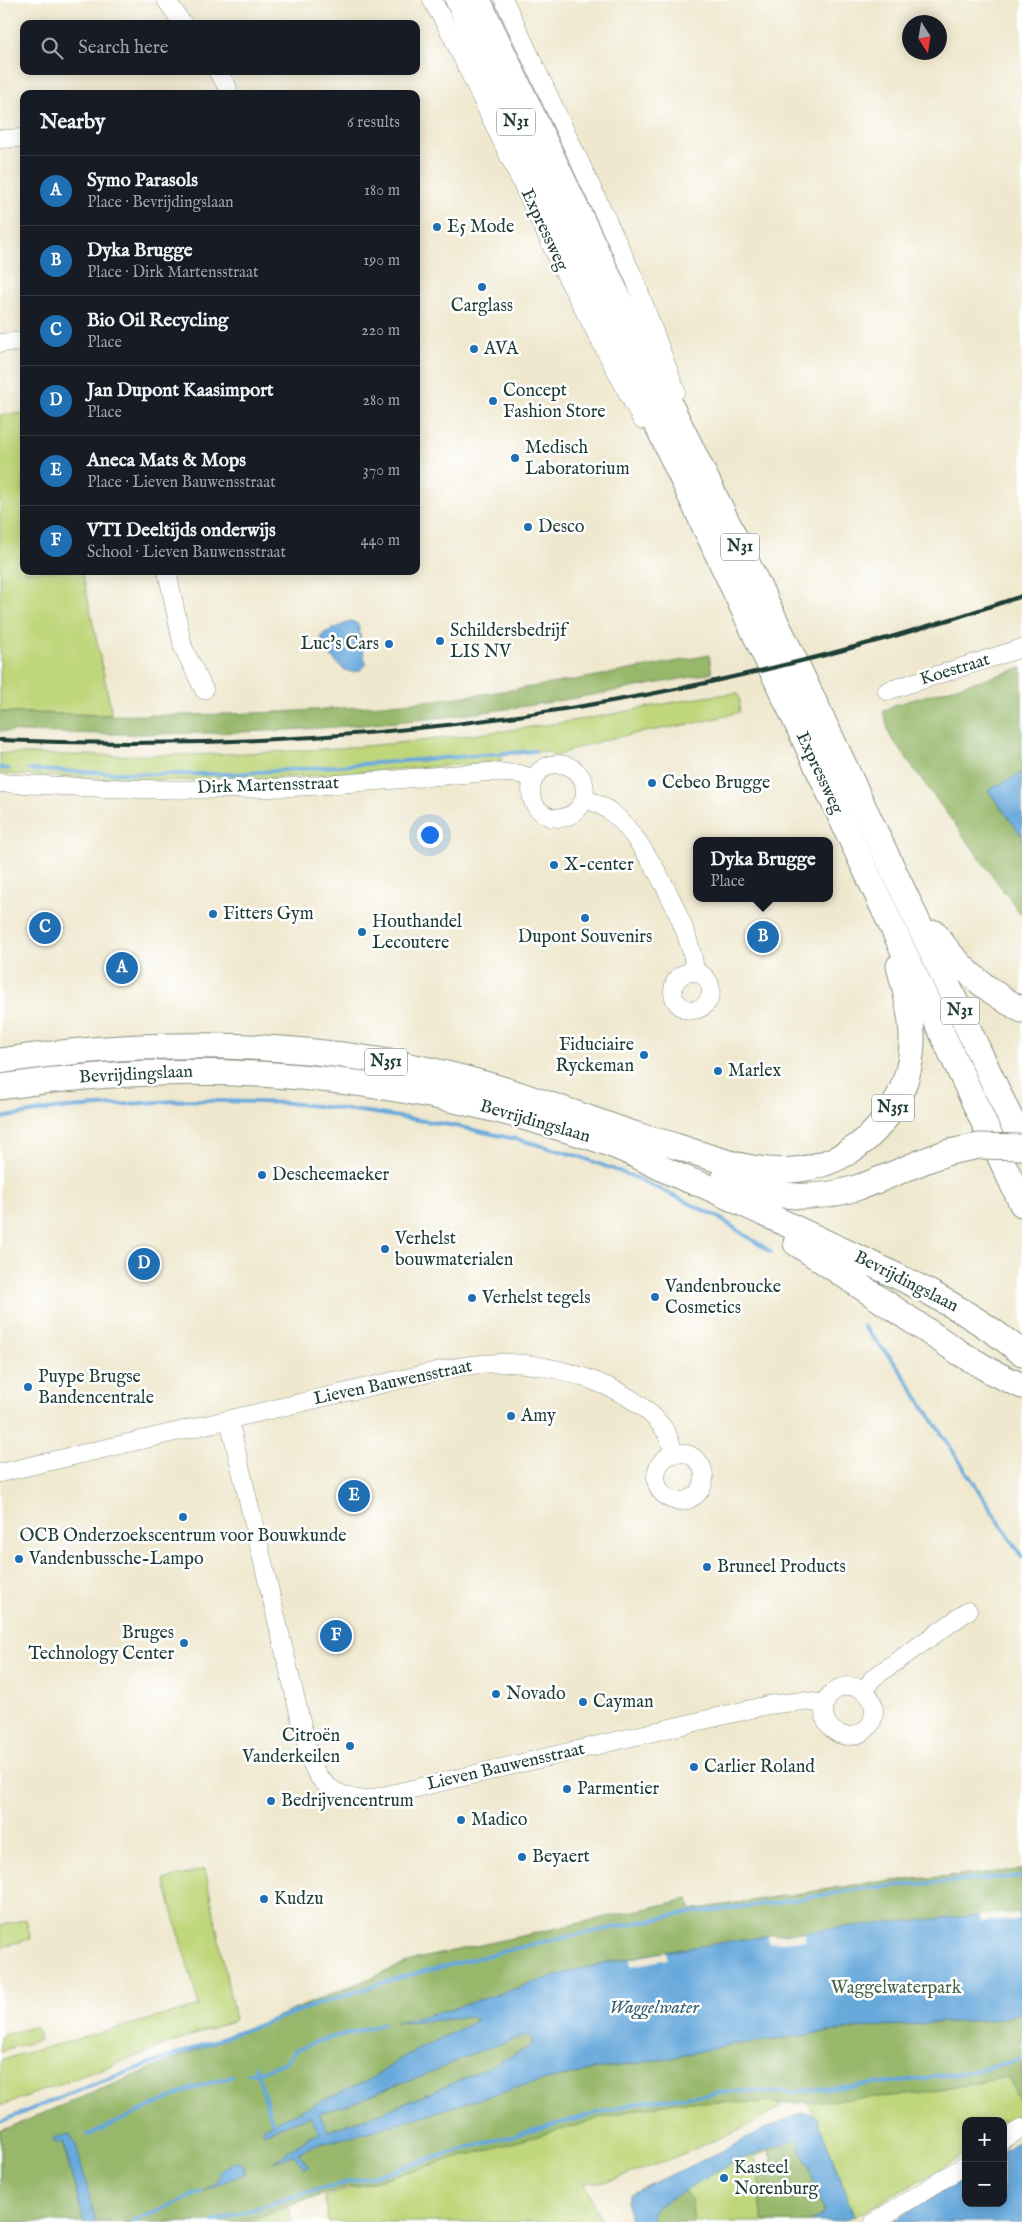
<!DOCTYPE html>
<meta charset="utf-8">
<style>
body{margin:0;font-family:"IM FELL English",serif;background:#242831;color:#f1f3f6}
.controls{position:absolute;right:15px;bottom:15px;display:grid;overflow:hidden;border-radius:10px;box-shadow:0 2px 12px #0003}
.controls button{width:45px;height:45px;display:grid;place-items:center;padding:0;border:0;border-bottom:1px solid #363941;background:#171b24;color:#f1f3f6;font:25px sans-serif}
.compass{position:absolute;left:902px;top:15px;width:45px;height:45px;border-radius:50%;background:#171b24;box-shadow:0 2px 12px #0003;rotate:168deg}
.you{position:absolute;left:429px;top:834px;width:18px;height:18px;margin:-12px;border:4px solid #fff;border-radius:50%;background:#1a73e8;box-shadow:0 0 0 8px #1a73e833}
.badge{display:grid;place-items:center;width:32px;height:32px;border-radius:50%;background:#1f6fb2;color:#fff;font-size:16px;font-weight:700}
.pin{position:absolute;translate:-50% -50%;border:2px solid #fff;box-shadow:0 1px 5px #0006}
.popup{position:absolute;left:693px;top:837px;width:140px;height:65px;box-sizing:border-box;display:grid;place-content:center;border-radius:10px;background:#171b24;filter:drop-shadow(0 1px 4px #0005);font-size:16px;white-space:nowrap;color:#9ea1a6}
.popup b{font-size:19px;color:#f1f3f6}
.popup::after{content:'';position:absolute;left:50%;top:100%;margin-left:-10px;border:10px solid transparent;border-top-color:#171b24}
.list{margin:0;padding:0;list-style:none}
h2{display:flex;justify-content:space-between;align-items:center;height:65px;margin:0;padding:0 20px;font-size:21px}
h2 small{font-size:16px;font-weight:400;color:#9ea1a6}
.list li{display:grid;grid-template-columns:32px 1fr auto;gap:15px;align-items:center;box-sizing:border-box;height:70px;padding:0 20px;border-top:1px solid #363941}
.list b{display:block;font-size:19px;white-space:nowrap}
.list p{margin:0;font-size:16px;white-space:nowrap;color:#9ea1a6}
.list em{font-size:16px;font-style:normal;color:#9ea1a6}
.icon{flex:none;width:28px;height:28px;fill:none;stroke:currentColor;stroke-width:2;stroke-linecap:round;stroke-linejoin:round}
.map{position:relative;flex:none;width:1022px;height:2222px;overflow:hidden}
.search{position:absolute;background:#171b24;box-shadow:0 2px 12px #0003;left:20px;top:20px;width:400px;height:55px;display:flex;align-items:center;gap:12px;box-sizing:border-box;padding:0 18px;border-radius:10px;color:#9ea1a6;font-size:19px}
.panel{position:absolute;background:#171b24;box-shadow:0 2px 12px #0003;left:20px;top:90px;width:400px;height:485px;border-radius:10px}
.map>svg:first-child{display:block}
.green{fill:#bfd67a;stroke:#6f8a57;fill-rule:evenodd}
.forest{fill:#97b76a;stroke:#5b7a4f}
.water{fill:#67a9db;stroke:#437388;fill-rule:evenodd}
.pier{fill:#efe8ce}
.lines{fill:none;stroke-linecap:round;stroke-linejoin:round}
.stream{stroke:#67a9db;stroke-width:4}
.minor-casing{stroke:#879281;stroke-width:19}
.highway-casing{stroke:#879281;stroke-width:27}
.minor{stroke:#fff;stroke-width:18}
.highway{stroke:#fff;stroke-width:25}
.rail{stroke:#1f3d34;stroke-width:4}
.highway-bridge-casing{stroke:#879281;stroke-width:27;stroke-linecap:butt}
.highway-bridge{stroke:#fff;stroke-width:25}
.poi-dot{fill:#1f6fb2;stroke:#fff;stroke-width:2}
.labels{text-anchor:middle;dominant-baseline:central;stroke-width:5;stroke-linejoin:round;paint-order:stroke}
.shield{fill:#fff;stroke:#627771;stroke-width:1}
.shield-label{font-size:16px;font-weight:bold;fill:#1f3d34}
.poi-label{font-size:18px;fill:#1f3d34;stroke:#fff;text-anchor:start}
.street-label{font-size:18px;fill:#1f3d34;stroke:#fff}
.park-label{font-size:18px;fill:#476346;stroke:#fff}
.water-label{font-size:19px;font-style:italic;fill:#38636e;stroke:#fff}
</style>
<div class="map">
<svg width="1022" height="2222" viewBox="0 0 1022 2222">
<rect width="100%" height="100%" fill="#fff"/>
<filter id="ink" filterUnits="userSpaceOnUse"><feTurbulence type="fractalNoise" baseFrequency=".02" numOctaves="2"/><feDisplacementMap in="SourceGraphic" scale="10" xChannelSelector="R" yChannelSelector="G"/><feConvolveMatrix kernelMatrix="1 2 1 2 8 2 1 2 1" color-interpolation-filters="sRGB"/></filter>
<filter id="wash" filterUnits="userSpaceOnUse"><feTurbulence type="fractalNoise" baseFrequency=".0096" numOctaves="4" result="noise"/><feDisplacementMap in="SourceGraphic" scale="20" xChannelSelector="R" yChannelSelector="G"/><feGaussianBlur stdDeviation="1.12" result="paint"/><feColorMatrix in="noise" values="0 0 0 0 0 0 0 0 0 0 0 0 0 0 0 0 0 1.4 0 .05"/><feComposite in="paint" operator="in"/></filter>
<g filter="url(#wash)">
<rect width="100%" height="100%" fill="#efe8ce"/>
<path class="green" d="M24,413V571H82L111,709V715L0,712V415Z
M737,693L740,700L739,712C680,731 609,731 555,757L547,751L501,755V762L247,780H140L0,774V753C165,759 331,754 494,732C527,728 559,723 591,718C640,709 688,698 737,693Z
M205,1869L235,2020L0,2106V2060L199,2006L164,1880Z
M1022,1870V2116L1003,2128V2121H966V2153L939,2170L854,2217L831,2152L808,2102L780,2103V2108L746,2127L671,2159L607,2182H584L591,2195L601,2222H328L324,2197L416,2169L300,2201L244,2222H0V2131L417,1959L689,1899L691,1910L868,1883Z
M26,1919L31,1939L0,1947V1926Z
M37,2026L40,2040L0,2051V2036Z
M769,2148L825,2212L810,2222H653L658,2206C694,2183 729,2162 769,2148ZM769,2150L773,2160L758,2167L754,2157Z
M290,2207L291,2222H248Z"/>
<path class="forest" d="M709,655L712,673C634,688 557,702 478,713C320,733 159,738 0,731V712C158,719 317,715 474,695C553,685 631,670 709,655Z
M1022,668V773L988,791L1022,836V916L890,736L883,711L894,705Z
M1022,1870V1913C950,1917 879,1925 807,1933C740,1940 672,1949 606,1963C536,1978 472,2009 402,2021L443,2020L467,2016L479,2020L403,2057L373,2078L262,2129L264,2133L309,2115L320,2133L310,2137L275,2161L294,2155L309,2167L298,2153L312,2146L372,2131L528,2084L603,2068L667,2059L723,2046L869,2027L1002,2019L1022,2012V2106L1008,2077L919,2094L794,2103L675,2102L625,2112L300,2201L244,2222H96L62,2136L53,2140L62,2141L84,2222H0V2131L417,1959L689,1899L691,1910L868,1883Z
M527,2035L531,2038L533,2044L529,2047C465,2080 396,2109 327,2131L319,2113L359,2101L383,2090L424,2076L469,2055Z
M795,2139L798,2140L815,2182L825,2214L810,2222H764L760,2206L758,2167L773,2160L769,2148Z
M683,2190L691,2199L694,2222H653L652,2211Z"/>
<path class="water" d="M351,621L358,624L366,665C349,686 327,655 321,637L324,633Z
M1022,773V836L988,790Z
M1022,1913V2012L1002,2019L868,2027L723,2046L667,2059L603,2068L528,2084L372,2131L312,2146L298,2153L309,2167L304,2169L294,2155L273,2162L310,2137L320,2133L310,2116L264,2133L262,2128L373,2078L403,2057L478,2020L467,2016L443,2020L396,2022C468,2009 535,1977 607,1963C743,1935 883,1921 1022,1913ZM526,2035L531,2038L532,2044L529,2047C465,2080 396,2109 328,2131L319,2113L359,2101L383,2090L424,2076L469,2055Z
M802,2113L812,2114L817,2117L854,2217C843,2222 824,2222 810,2222L822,2216L825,2211L806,2159L797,2139L761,2151L754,2156L739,2159L658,2206L652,2211L653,2222H630L627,2202L630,2194L733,2146L760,2131Z
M70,2134L76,2144L96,2222H84L63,2142L55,2143L53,2139Z
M1022,2139V2220L1019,2222H892L966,2175V2203H1003V2151Z
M234,2162L242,2163L245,2166L244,2174L201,2192L217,2182L219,2172Z"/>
<path class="pier" d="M1018,1913V1920L981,1922L980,1915Z
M805,1932L806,1940L769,1943L768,1936Z
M666,1952L668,1959L631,1966L630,1959Z"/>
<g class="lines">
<path class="stream" d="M0,768L9,769
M29,770L152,774H235L535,751
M0,1118L54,1109L190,1100L289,1103L368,1112L456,1126L524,1141L578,1156L634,1177L716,1216L771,1252
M863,1326L896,1364L1022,1557
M255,2066L273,2124
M248,2073H257L285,2062L295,2051L315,2042L383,2024
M0,2122L83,2088L321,2003L401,1977L538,1943L681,1914L774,1903L867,1888L1022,1876
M88,2135L190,2089L233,2076
M132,2222L201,2192
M213,2222L308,2192L381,2174L473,2146L640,2102L735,2091L795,2092L900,2081L966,2073L1022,2059"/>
</g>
</g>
<g filter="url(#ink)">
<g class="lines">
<defs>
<path id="minor" d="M166,0L183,24
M432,0L450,32L562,268L642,420
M504,0L635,280L676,391
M217,71L227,86L229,94
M0,139L24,138
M0,343L24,341
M167,571L183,647L204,690
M887,691L1022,648
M531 791a27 27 0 1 1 54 0a27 27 0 1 1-54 0Z
M0,783C77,787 154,791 232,789C318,788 404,778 490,772L520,774L534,779
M584,798C594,802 603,806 611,812C644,837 693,931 695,972
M673 991a19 19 0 1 1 38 0a19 19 0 1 1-38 0Z
M229,1420L310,1759C319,1786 339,1798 366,1800L768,1705L803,1701L825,1704
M656 1477a24 24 0 1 1 48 0a24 24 0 1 1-48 0Z
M0,1473L441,1370C461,1366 481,1363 502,1363C553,1362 637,1387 666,1432C670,1439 672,1447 674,1454
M824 1711a25 25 0 1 1 50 0a25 25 0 1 1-50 0Z
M864,1691L873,1678L968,1611
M1003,2140L1022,2128
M874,2222L966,2165"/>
<path id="highway" d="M458,0L1022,1204
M478,0L636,335L793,657L1022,1143
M935,933C957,967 987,991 1022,1010
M0,1061C161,1036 338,1040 495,1087C542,1101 587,1118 634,1134C647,1139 662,1141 675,1146C717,1159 757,1176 802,1169C867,1159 914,1100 912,1035C911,1011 905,988 899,966
M0,1087C177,1060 358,1070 530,1119C564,1129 599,1138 631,1153C655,1164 677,1178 703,1185C750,1207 797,1229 844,1251C907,1280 968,1309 1022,1353
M724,1179C767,1197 812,1202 856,1188C888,1178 917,1162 949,1152
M796,1243L960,1353L994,1373L1022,1386"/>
</defs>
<use href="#minor" class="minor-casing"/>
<use href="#highway" class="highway-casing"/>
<use href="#minor" class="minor"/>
<use href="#highway" class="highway"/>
<path class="rail" d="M0,740C346,756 694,708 1022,596"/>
<defs>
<path id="highway-bridge" d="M949,1152L979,1146L1022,1147"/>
</defs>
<use href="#highway-bridge" class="highway-bridge-casing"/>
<use href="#highway-bridge" class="highway-bridge"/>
</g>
</g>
<g class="poi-dot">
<circle cx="437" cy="227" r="5"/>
<circle cx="482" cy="287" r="5"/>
<circle cx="474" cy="349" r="5"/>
<circle cx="493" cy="401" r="5"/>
<circle cx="515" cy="458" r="5"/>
<circle cx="528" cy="527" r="5"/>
<circle cx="440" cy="641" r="5"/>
<circle cx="389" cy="644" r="5"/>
<circle cx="652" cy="783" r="5"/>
<circle cx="554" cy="865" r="5"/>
<circle cx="213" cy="914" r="5"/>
<circle cx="585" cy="918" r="5"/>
<circle cx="362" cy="932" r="5"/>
<circle cx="644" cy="1055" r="5"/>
<circle cx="718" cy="1071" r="5"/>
<circle cx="262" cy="1175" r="5"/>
<circle cx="385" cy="1249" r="5"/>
<circle cx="655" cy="1297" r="5"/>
<circle cx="472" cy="1298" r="5"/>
<circle cx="28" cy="1387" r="5"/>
<circle cx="511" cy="1416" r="5"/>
<circle cx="183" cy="1517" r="5"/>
<circle cx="19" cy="1559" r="5"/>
<circle cx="707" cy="1567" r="5"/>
<circle cx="184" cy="1643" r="5"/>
<circle cx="496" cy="1694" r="5"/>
<circle cx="583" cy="1702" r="5"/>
<circle cx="350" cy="1746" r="5"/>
<circle cx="694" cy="1767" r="5"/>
<circle cx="567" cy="1789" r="5"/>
<circle cx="271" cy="1801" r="5"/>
<circle cx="461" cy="1820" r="5"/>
<circle cx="522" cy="1857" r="5"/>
<circle cx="264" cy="1899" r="5"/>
<circle cx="724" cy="2178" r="5"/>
</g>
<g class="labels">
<g class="shield">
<rect x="497" y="108.5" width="38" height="27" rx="4"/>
<rect x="721" y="533.5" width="38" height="27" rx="4"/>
<rect x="941" y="997.5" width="38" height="27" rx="4"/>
<rect x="365" y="1048.5" width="42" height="27" rx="4"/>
<rect x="872" y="1094.5" width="42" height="27" rx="4"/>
</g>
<g class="shield-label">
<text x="516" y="122">N31</text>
<text x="740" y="547">N31</text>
<text x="960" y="1011">N31</text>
<text x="386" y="1062">N351</text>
<text x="893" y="1108">N351</text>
</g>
<g class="poi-label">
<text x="447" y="227">E5 Mode</text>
<text x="482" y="306" text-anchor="middle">Carglass</text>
<text x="484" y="349">AVA</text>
<text x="503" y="391">Concept<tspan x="503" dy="21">Fashion Store</tspan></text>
<text x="525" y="448">Medisch<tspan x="525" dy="21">Laboratorium</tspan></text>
<text x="538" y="527">Desco</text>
<text x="450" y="631">Schildersbedrijf<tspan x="450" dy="21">LIS NV</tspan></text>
<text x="379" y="644" text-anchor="end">Luc's Cars</text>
<text x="662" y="783">Cebeo Brugge</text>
<text x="564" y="865">X-center</text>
<text x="223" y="914">Fitters Gym</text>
<text x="372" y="922">Houthandel<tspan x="372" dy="21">Lecoutere</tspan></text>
<text x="585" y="937" text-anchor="middle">Dupont Souvenirs</text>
<text x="634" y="1045" text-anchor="end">Fiduciaire<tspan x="634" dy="21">Ryckeman</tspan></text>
<text x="728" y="1071">Marlex</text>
<text x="272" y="1175">Descheemaeker</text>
<text x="395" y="1239">Verhelst<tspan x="395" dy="21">bouwmaterialen</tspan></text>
<text x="665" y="1287">Vandenbroucke<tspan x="665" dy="21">Cosmetics</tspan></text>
<text x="482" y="1298">Verhelst tegels</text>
<text x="38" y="1377">Puype Brugse<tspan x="38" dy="21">Bandencentrale</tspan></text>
<text x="521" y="1416">Amy</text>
<text x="183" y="1536" text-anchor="middle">OCB Onderzoekscentrum voor Bouwkunde</text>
<text x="29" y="1559">Vandenbussche-Lampo</text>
<text x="717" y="1567">Bruneel Products</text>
<text x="174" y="1633" text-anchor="end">Bruges<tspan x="174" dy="21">Technology Center</tspan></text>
<text x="506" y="1694">Novado</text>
<text x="593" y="1702">Cayman</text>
<text x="340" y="1736" text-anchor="end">Citroën<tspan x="340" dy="21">Vanderkeilen</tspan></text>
<text x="704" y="1767">Carlier Roland</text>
<text x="577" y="1789">Parmentier</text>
<text x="281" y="1801">Bedrijvencentrum</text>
<text x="471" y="1820">Madico</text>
<text x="532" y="1857">Beyaert</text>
<text x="274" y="1899">Kudzu</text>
<text x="734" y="2168">Kasteel<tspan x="734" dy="21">Norenburg</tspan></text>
</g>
<g class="street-label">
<text transform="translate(544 230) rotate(65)">Expressweg</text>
<text transform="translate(955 670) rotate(-17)">Koestraat</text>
<text transform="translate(819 773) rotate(65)">Expressweg</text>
<text transform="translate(268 786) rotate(-2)">Dirk Martensstraat</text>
<text transform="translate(136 1075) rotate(-3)">Bevrijdingslaan</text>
<text transform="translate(535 1122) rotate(16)">Bevrijdingslaan</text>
<text transform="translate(906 1282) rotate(27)">Bevrijdingslaan</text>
<text transform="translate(393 1383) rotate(-12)">Lieven Bauwensstraat</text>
<text transform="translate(506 1767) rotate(-13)">Lieven Bauwensstraat</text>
</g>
<g class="park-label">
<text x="896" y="1988">Waggelwaterpark</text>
</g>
<g class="water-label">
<text x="654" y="2008">Waggelwater</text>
</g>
</g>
</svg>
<div class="controls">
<button>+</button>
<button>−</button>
</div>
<svg class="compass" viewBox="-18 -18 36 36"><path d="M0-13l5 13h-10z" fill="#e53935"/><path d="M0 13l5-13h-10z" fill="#9ea1a6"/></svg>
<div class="you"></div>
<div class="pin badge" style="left:122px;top:968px">A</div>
<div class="pin badge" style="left:763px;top:937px">B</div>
<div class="popup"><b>Dyka Brugge</b>Place</div>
<div class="pin badge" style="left:45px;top:928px">C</div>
<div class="pin badge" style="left:144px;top:1264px">D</div>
<div class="pin badge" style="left:354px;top:1496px">E</div>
<div class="pin badge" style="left:336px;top:1636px">F</div>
<div class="search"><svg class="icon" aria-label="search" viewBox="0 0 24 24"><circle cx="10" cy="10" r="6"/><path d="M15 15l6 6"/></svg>Search here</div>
<section class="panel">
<h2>Nearby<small>6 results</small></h2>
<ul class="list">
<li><span class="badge">A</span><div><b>Symo Parasols</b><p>Place · Bevrijdingslaan</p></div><em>180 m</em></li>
<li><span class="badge">B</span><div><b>Dyka Brugge</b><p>Place · Dirk Martensstraat</p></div><em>190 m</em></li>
<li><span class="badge">C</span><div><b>Bio Oil Recycling</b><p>Place</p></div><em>220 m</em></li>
<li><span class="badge">D</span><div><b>Jan Dupont Kaasimport</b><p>Place</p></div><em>280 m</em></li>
<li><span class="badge">E</span><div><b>Aneca Mats &amp; Mops</b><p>Place · Lieven Bauwensstraat</p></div><em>370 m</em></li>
<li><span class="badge">F</span><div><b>VTI Deeltijds onderwijs</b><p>School · Lieven Bauwensstraat</p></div><em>440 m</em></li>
</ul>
</section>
</div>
